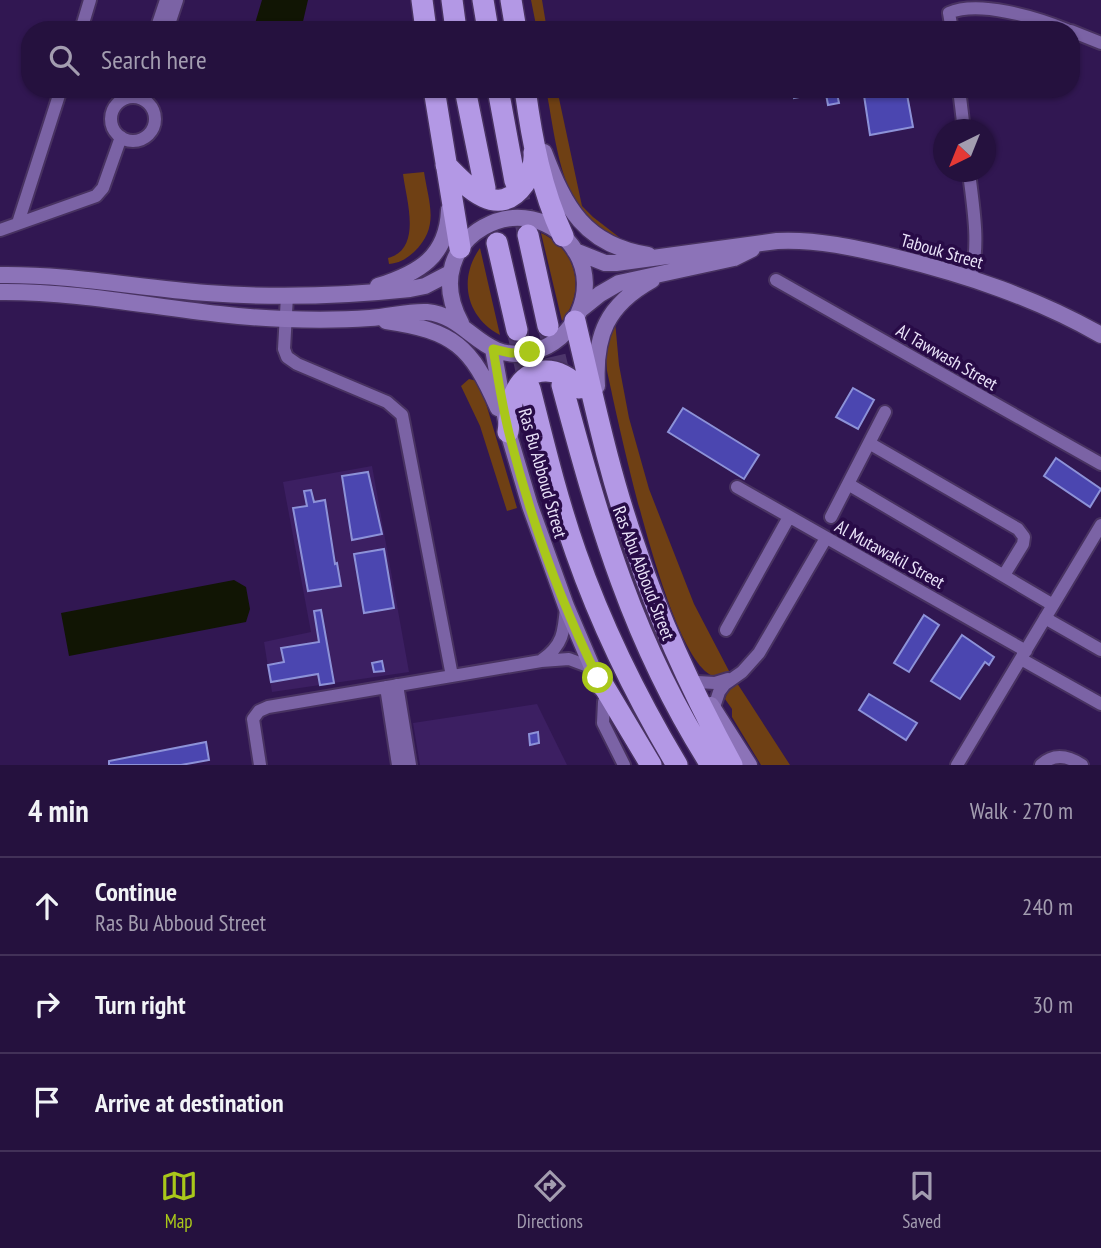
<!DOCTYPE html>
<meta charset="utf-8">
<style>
body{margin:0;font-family:"PT Sans Narrow",sans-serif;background:#2d1a45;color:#f1f3f6}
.compass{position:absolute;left:933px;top:119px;width:63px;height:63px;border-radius:50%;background:#25113e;box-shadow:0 2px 5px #0004;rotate:223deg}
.stop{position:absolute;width:21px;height:21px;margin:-16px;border:5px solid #a9c71a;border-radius:50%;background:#fff}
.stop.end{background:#a9c71a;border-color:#fff;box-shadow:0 2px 7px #0008}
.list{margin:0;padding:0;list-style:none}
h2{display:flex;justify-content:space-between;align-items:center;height:91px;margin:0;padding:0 28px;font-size:30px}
h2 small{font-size:23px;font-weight:400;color:#a39db0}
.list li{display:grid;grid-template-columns:46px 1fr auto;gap:21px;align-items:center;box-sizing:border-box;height:98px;padding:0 28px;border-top:2px solid #423158}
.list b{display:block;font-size:26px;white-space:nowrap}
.list p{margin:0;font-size:23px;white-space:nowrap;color:#a39db0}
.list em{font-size:23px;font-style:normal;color:#a39db0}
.icon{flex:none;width:38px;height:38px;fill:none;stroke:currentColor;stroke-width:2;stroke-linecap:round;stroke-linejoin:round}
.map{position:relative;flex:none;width:1101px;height:765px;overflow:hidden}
.search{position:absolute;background:#25113e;box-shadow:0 2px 5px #0004;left:21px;right:21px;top:21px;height:77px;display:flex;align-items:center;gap:18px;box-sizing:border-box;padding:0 24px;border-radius:28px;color:#a39db0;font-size:26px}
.sheet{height:385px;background:#25113e}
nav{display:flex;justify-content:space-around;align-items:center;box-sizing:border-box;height:98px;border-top:2px solid #423158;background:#25113e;font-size:19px;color:#a39db0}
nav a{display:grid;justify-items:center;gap:4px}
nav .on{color:#a9c71a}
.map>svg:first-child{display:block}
.built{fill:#3c1f62}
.green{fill:#6f4014}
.water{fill:#111504}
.building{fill:#4b46b0;stroke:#8d92d8;stroke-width:2}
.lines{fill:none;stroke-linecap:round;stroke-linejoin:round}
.highway-tunnel{stroke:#4d366b;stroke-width:21;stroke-dasharray:21 10;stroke-linecap:butt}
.street-casing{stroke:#483261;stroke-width:16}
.secondary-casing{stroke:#483261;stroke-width:19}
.highway-casing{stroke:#483261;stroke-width:24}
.street{stroke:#7b63a5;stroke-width:12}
.secondary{stroke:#8c73b8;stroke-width:16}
.highway{stroke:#b398e5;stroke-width:21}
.route{stroke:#a9c71a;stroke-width:9}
.labels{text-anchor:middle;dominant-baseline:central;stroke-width:7;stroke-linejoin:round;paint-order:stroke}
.street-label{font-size:18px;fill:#eae3f9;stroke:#280b47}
</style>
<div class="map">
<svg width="1101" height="765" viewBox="0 0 1101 765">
<rect width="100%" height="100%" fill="#311752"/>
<path class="built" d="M372,466L409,672L272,692L264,642L311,632L283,482Z
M537,704L567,765H420L413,723Z"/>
<path class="green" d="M531,0H542L547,30H537Z
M546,89H557L582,206L593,217L624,241C560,223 557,143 546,89Z
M424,172C429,204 440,227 414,252C406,259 400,263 389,264L388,258C423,249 406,199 403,174Z
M541,233C576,249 587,290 562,321Z
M480,248L500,335C466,317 458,279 480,248Z
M615,321L619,365L629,418L649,489L694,604L729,671C679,723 614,401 607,371L605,347Z
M469,379L477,381L482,390L517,508L507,511L480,426L461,386Z
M737,683L790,765H761L732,717V709L725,699L729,688Z"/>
<path class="water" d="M262,0H308L301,30H253Z
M234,580L246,587L250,609L246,622L69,656L61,613Z"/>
<path class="building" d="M792,89H819L820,93L794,98Z
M825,89H836L839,103L828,105Z
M863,89H906L913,127L870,135Z
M853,388L874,400L858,429L836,417Z
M683,408L759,455L744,479L668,432Z
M1056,458L1101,489L1090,507L1044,476Z
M368,472L382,534L352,540L342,476Z
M311,490L314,502L325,500L335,564L337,563L341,586L308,591L293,508L307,506L304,491Z
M384,549L394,608L364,613L354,554Z
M321,610L334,683L320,685L318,674L271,682L268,665L284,662L281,648L319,642L314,611Z
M924,615L939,625L909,672L894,663Z
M962,635L994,657L989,665L985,662L960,699L931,681Z
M382,661L384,671L374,672L372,663Z
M869,694L917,723L906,740L859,710Z
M538,732L539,743L530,745L529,734Z
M206,742L209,760L181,765H109V761Z"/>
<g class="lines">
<path class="highway-tunnel" d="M515,181L528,235
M548,326L562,385
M517,330L530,389"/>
<defs>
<path id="street" d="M81,30L90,0
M156,30L166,0
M167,30L177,0
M952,30L949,13C978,0 1035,17 1067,30
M1071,31L1101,43
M959,89L964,130
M111 119a22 22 0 1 1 44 0a22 22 0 1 1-44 0Z
M969,172C973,208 980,242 971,278
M18,223L61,89
M0,230L96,196L103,188L121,137
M776,280L1101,464
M287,296L284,349L287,357L297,364L387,402L402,415L452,676
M869,443L1018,529L1024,537L1023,544L1004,575
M848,484L1053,605
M737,487L1026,651
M831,517L885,412
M1045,618L1101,650
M726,630L789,517
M1021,659L1101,704
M542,660C563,645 564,632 566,607
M697,682L715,683L728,679
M397,685L410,765
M386,687L398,765
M604,702L603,723L624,765
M713,710L719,692L725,684L742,672L759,653L826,538
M260,765L253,719L259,711L268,707L541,661L569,659L593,668
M957,765L1101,525
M1041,765C1054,753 1068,756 1082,765"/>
<path id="secondary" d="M544,152C565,207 584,245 648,255
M575,251L605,263H616L777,241C817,239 856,248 894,257C967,275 1036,298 1101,335
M0,275C69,274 139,288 207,293C274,298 344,296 410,289L425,286L450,273
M378,286C419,273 447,257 449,210
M0,292C96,291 189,316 285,319C313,320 342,320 370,318C389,317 408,311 427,312C470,316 481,364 532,352C575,341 599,291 576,252C530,177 414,237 461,323
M580,310L600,294L619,283L734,258L752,249
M386,321C454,331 471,346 498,408
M493,349L508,432L530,506L566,606L601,688
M597,386C594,335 607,305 652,280
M711,705L749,765"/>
<path id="highway" d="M422,0L426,30
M452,0L456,30
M483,0L488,30
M511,0L516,30
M434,89L460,248
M465,89L485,188
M498,89L515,181
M525,89C532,140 541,189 563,236
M446,165C466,186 498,221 524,184C531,175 535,164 534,152
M528,235L548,326
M497,243L517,330
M575,321C593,397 609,474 635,547C660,623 694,695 732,765
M562,385C599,523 633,643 711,765
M530,389C544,444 557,499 576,553C602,627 637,698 677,765
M508,432C510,419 510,405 515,393C528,363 561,366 579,388
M599,678L651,765"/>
</defs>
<use href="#street" class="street-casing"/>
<use href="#secondary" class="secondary-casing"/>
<use href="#highway" class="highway-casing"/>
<use href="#street" class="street"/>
<use href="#secondary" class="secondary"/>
<use href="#highway" class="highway"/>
</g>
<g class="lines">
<path class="route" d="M530,352L511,353L493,349C498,377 502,405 509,433C530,517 560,601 598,678"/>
</g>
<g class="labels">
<g class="street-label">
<text transform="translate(942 251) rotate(16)">Tabouk Street</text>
<text transform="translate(947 357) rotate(30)">Al Tawwash Street</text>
<text transform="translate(543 473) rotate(74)">Ras Bu Abboud Street</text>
<text transform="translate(890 554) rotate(29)">Al Mutawakil Street</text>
<text transform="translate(644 573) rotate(69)">Ras Abu Abboud Street</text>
</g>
</g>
</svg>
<svg class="compass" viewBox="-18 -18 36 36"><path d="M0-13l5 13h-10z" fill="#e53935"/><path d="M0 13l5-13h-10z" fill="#a39db0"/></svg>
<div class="stop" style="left:598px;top:678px"></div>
<div class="stop end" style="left:530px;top:352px"></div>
<div class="search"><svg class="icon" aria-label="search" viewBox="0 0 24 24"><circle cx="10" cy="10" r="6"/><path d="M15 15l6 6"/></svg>Search here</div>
</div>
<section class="sheet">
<h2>4 min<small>Walk · 270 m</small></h2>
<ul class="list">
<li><svg class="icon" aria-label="ahead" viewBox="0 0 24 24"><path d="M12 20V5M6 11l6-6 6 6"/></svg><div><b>Continue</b><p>Ras Bu Abboud Street</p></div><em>240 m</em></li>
<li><svg class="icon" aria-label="right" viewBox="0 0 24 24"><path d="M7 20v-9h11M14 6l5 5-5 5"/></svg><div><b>Turn right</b></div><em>30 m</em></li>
<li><svg class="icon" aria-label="arrive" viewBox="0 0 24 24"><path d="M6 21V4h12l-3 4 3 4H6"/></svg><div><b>Arrive at destination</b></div></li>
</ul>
</section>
<nav>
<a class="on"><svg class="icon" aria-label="map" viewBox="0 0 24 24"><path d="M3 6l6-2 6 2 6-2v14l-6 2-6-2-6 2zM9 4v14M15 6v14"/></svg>Map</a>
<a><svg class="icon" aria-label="directions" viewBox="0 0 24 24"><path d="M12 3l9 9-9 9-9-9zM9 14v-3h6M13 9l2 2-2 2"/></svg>Directions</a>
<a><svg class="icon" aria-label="saved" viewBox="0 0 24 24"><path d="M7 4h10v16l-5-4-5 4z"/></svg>Saved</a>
</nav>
